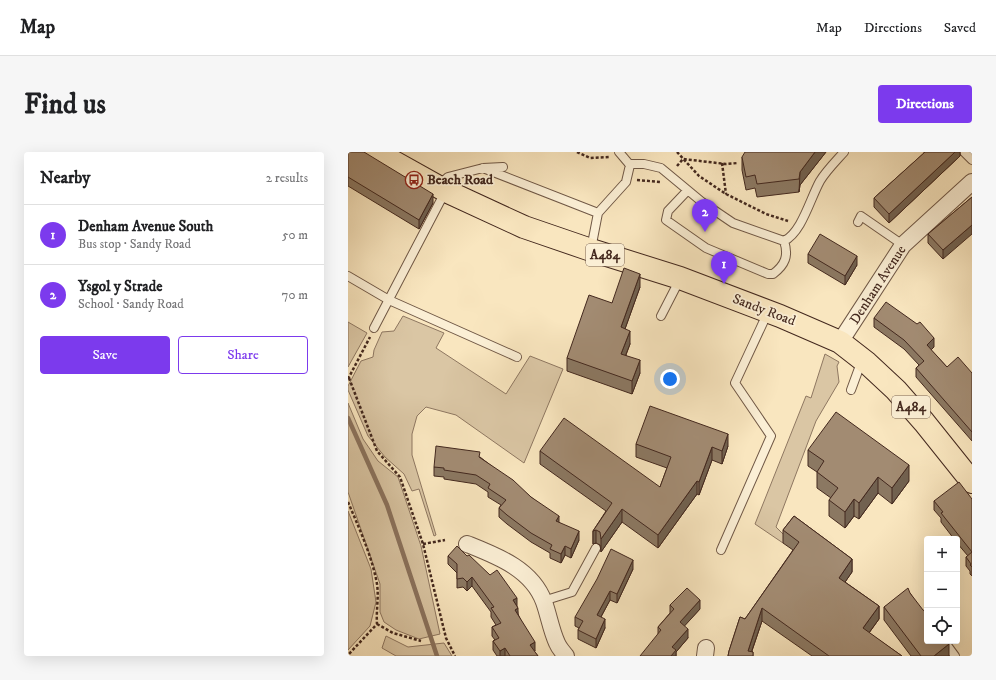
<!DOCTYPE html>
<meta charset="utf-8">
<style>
body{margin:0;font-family:"IM FELL DW Pica",serif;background:#f6f6f6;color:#202124}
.controls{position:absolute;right:12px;bottom:12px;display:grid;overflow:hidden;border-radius:4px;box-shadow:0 4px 16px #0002}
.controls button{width:36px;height:36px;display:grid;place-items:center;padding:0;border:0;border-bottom:1px solid #e0e0e0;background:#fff;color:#202124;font:20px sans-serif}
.you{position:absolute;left:322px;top:227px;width:14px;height:14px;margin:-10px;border:3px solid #fff;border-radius:50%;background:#1a73e8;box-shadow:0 0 0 6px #1a73e833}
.badge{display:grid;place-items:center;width:26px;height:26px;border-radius:50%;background:#7c3aed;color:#fff;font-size:13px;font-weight:700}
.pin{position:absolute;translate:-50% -33px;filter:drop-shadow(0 1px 2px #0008)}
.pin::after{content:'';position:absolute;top:21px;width:14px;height:12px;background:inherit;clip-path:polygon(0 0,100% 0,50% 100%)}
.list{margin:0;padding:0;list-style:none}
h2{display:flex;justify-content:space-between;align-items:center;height:52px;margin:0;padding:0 16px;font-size:17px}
h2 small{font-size:13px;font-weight:400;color:#757577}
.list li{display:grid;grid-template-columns:26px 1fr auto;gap:12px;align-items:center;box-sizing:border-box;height:60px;padding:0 16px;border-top:1px solid #e0e0e0}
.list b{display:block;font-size:15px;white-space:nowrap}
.list p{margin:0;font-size:13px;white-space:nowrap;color:#757577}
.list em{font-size:13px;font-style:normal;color:#757577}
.actions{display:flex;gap:8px;padding:12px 16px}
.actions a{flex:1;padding:9px 0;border:1px solid #7c3aed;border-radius:4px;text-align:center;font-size:14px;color:#7c3aed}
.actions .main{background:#7c3aed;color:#fff}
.icon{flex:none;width:22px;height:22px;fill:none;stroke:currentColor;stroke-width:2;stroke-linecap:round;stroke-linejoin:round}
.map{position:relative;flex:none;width:624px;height:504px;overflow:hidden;border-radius:4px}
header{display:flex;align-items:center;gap:24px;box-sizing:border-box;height:56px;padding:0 20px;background:#fff;border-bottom:1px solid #e0e0e0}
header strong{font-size:19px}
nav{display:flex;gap:22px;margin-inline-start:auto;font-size:14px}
.intro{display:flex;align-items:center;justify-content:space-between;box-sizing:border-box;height:96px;padding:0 24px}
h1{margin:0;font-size:28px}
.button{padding:10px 18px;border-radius:4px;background:#7c3aed;color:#fff;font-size:14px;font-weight:700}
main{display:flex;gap:24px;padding:0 24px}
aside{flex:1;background:#fff;border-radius:4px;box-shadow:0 4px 16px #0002}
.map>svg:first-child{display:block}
.green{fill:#dac6a4;stroke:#8e7761}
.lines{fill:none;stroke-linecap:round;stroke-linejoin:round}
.stream{stroke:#8b735e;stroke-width:4.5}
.lane-casing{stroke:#705846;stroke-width:10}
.street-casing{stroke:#705846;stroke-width:18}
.primary-casing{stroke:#43281e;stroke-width:24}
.path{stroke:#43281e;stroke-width:2.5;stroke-dasharray:3 2;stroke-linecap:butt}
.lane{stroke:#fbefd5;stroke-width:8}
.street{stroke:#fbefd5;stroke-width:16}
.primary{stroke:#f9e6bf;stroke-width:22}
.wall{fill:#8b7862;stroke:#43281e}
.shaded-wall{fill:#716150;stroke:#43281e}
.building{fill:#a28b72;stroke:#43281e}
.labels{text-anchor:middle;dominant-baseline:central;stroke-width:3.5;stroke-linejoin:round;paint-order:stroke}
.shield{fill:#fbefd5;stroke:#7a6455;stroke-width:1}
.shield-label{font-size:13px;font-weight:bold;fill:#43281e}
.poi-label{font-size:14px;font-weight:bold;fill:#43281e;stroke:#fbefd5;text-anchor:start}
.street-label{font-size:14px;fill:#43281e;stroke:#fbefd5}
</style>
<header>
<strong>Map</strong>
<nav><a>Map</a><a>Directions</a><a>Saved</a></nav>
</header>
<div class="intro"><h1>Find us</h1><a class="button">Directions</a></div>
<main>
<aside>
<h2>Nearby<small>2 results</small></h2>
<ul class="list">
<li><span class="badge">1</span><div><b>Denham Avenue South</b><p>Bus stop · Sandy Road</p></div><em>50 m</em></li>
<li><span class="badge">2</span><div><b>Ysgol y Strade</b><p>School · Sandy Road</p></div><em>70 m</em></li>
</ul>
<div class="actions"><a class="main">Save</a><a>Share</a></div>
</aside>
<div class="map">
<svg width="624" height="504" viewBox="0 0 624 504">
<rect width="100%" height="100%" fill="#f9e6bf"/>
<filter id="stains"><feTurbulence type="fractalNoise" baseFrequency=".005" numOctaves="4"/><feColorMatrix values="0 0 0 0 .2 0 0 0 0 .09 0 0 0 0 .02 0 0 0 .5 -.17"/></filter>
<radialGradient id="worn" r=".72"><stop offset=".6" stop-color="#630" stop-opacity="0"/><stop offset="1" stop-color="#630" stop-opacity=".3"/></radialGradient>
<path class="green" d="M55,164L96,181L88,196L158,242L182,204L215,217L176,311L108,263L78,255L69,264L64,282V303L88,383L86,384L71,337L64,339L56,322L37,305L20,284L0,238V234L13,209L25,205L26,198L34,180L46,179Z
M0,170L19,181L0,215Z
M477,202L491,210L489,214L491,230L468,269L428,375L439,386L435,391L407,372L458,244L463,246Z
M0,251L15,287L30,309L50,325L73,394L92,482L71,487L48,478L36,470L32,460V432L0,340Z
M0,359L23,417L28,450L22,474L0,498Z
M38,484L60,495L96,491L104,504H48L34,496Z"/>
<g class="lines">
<path class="stream" d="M0,266L39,353L89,504"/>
<defs>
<path id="lane" d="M616,0L624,8
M281,12H296L313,16L354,50L385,71L436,89C441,104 437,113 425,122H420L358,96L318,68L320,59L339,39
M135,16L250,61L243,97
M90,34L100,25L135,16L155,15
M250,61L278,30L282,13L271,0
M510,70L513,64L555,93
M436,89C454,80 462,47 472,29C478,19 488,9 496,0
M0,124L41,148L169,205
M313,164L332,127
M26,176L97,40
M503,238L514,208
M373,398L423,284L387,231L420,160
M195,449L224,440L248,396
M596,489L607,504"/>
<path id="street" d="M492,190L555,93L624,30
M119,392C149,404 184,417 196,450C201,464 203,478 209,491C211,496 215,500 218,504
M357,504L358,496"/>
<path id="primary" d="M28,0L98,39L176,75L243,98L332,126L432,164L492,190L519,211L548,238L576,270L624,330"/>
</defs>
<use href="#lane" class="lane-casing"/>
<use href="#street" class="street-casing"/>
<use href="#primary" class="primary-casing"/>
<path class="path" d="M229,0L242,6L262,5
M329,0L351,24L378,42L418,62L440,69
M374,11L378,42
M329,14L335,7L378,12L390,11
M289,28L312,30
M1,226L29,299L52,325L75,392L98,486L107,504
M0,227L22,185
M0,350C11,376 24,404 29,432C31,445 28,458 29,472L0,503
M75,392L97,388
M29,472L45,481L73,489"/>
<use href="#lane" class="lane"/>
<use href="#street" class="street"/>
<use href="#primary" class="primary"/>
</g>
<path class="wall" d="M0,0L85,51L71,77L0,34Z
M478,0L452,33L451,40L409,45L407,36L398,38L394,18V5Z
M576,0H612V4L541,71L526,55V46L576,1Z
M624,45L595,107L580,91V82Z
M460,102L509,113L497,133L460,111Z
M292,135L277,177L282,192L278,203L292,221L284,242L219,219V206L264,151Z
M526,166L586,195L583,198L599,215L624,221V289L568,225V216L571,213L556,197L526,175Z
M288,292L380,294L374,312L364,308L351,343L349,342L310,396L274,370L253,400L252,393L248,391L245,392V379L258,359L192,312V299L312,335L319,316L288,305Z
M460,298L561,329L544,352L530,341L511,367L506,364L497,376L481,364V348L483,346L469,336V320L460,314Z
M132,305L183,345L231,388L223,406L217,403L213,411L202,406V401L183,390L159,372L151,365V356L153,353L140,345V340L128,332L96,327V325L86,324V315Z
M624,347V424L622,422V419L618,414V405L620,404L609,391V387H606L593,370V366L586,358V349Z
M446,364L504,407V420L497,430L531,454V467L521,481L554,504H464L414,469L404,499L405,500V504H380L381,499L392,465L397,467L445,398L435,391V378Z
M100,404L169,455L170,462L187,499H186L190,504H149L145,498V489L147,488L144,484V475L148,473L143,465V460L124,434L119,439L115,435L109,436V421L100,412Z
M285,417L269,451L262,448L253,465L257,476L248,496L230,487V478L231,476L227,474V465Z
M562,441L601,504H563L536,468V455Z
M322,453L352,457L336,474L340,486L328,500V504L310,482V475L322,461Z"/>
<path class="shaded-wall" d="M467,0H478L452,33L451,40L452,20Z
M607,0H612V4L541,71V62Z
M85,42V51L71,77V68Z
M624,73V82L595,107V98Z
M509,104V113L497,133V124Z
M292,122V135L273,188V175Z
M282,179V192L273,215V202Z
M586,186V195L579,202V193Z
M292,208V221L284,242V229Z
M380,282V294L374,312V299Z
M364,295V308L351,343V330Z
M561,313V329L544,352V336Z
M530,325V341L511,367V351Z
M349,329V342L310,396V383Z
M506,347V364L497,376V360Z
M274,357V370L253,400V387Z
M211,364V373L208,369Z
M248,378V391L245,392V379Z
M231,379V388L223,406V397Z
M217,394V403L213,411V402Z
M504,407V420L491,439V426Z
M285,408V417L269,451V442Z
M124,425V434L119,439V430Z
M262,439V448L249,472V463Z
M169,446V455L165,448Z
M352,448V457L332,479V470Z
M531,454V467L515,489V476Z
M170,456V465L167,458Z
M414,456V469L402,504L400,499Z
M257,467V476L248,496V487Z
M340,477V486L328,500V504H323L324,495Z
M187,490V499L182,502V493Z
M601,492V504H586Z
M157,496V504H152V499Z"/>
<path class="building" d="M0,0H16L85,42L71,68L0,25Z
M397,0H467L452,20L451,27L409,32L407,23L398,25L394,5Z
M577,0H607L541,62L526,46Z
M624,45V73L595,98L580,82Z
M472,82L509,104L497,124L460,102Z
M276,116L292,122L273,175L282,179L273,202L292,208L284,229L219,206L241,143L264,151Z
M538,150L569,172L572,170L586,186L579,193L599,215L610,205L624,221V280L568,216L576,209L556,188L526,166Z
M302,254L380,282L374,299L364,295L351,330L349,329L310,383L274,357L253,387L252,380L248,378L245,379L264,351L192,299L216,266L312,335L323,305L288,292Z
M488,260L561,313L544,336L530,325L511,351L506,347L497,360L481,348L490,336L469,320L476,309L460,298Z
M88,294L132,300L131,305L165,328L183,345L211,364L208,369L231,379L223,397L217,394L213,402L202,397L204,393L183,381L159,363L151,356L158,348L140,336L142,332L128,323L96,318V316L86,315Z
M611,330L624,347V415L622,413L623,412L618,405L624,400L593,361L595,360L586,349Z
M446,364L504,407L491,426L531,454L515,476L554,504H481L414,456L400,499L405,500V504H380L381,499L392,465L397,467L451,390L435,378Z
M109,394L119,404L121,403L142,423L149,418L169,446L165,448L170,456L167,458L187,490L182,493L190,504H162L157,496L152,499L145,489L151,486L144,475L153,471L143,456L146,455L124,425L119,430L115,426L109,427V412L100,404Z
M263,397L285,408L269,442L262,439L249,463L257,467L248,487L230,478L235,469L227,465L249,427Z
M339,436L352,448L332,470L340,477L324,495L328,498L323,504H292L313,478L310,475L326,457L322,453Z
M560,436L562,441L575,458L578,460L579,462V489H599L601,492L586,504H573L536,455Z"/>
<defs>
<symbol id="bus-ring" viewBox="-11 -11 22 22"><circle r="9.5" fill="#fbefd5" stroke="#8f2418" stroke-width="1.5"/><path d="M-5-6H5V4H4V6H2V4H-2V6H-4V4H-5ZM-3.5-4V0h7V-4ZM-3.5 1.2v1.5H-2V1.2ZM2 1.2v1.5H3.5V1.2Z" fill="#8f2418"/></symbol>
</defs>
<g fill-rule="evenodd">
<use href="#bus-ring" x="56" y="18" width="20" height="20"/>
</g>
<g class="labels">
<g class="shield">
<rect x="238" y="92" width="38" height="22" rx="3"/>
<rect x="544" y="244" width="38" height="22" rx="3"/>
</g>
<g class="shield-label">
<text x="257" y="103">A484</text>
<text x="563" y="255">A484</text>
</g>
<g class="poi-label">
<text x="79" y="28">Beach Road</text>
</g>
<g class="street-label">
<text transform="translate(530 133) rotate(-57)">Denham Avenue</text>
<text transform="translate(416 158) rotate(21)">Sandy Road</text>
</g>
</g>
<rect width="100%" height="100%" filter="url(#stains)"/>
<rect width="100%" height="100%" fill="url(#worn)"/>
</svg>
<div class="controls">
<button>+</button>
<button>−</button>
<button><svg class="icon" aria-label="locate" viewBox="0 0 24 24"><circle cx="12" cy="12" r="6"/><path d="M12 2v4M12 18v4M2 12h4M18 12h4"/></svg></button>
</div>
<div class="you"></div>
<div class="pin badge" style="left:376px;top:132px">1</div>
<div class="pin badge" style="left:357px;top:80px">2</div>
</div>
</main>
